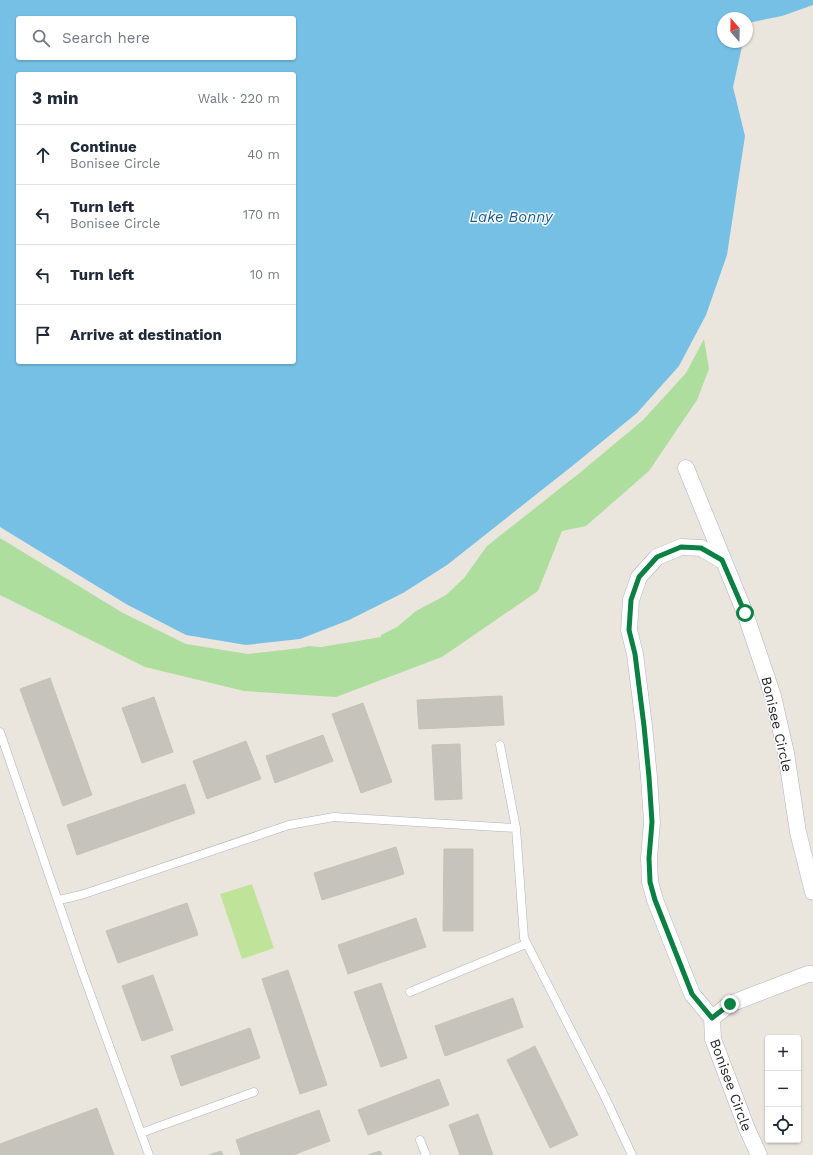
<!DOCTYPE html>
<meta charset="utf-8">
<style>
body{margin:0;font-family:"Work Sans",sans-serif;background:#f2f2f3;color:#1f2937}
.controls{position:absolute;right:12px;bottom:12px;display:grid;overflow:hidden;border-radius:4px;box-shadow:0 1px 3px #0004}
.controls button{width:36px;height:36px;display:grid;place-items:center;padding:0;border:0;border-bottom:1px solid #e0e1e3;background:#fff;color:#1f2937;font:20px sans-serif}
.compass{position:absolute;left:717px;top:12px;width:36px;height:36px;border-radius:50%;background:#fff;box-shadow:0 1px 3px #0004;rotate:340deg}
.stop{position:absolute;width:12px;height:12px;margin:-9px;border:3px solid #0b8043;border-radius:50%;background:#fff}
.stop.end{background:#0b8043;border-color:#fff;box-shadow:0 1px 4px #0008}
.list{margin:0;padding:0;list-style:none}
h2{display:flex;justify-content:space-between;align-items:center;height:52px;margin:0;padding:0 16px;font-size:17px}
h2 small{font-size:13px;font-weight:400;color:#747a83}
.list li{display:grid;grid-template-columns:26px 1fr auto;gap:12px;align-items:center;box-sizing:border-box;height:60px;padding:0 16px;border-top:1px solid #e0e1e3}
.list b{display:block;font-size:15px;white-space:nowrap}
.list p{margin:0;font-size:13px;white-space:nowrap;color:#747a83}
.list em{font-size:13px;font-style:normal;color:#747a83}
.icon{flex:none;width:22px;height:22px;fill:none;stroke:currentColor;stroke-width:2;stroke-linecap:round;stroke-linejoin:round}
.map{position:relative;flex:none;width:813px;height:1155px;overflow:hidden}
.search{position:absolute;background:#fff;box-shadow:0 1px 3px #0004;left:16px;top:16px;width:280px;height:44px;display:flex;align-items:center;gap:10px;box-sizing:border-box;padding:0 14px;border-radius:4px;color:#747a83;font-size:15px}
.panel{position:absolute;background:#fff;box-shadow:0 1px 3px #0004;left:16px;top:72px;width:280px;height:292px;border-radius:4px}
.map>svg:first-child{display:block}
.green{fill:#aede9d}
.pitch{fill:#bfe499}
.water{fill:#76c0e6;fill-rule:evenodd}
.building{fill:#c6c3bc;stroke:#c6c2b6}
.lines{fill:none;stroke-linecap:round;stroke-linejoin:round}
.service-casing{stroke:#b0b2bc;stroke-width:9}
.minor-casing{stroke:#b0b2bc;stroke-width:17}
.service{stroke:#fff;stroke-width:8}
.minor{stroke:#fff;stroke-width:16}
.route{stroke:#0b8043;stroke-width:5}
.labels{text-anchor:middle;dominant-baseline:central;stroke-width:3;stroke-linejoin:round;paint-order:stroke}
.street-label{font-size:14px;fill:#2a2a2a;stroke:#fff}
.water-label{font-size:15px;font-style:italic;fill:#165e91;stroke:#fff}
</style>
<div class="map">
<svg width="813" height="1155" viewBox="0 0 813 1155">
<rect width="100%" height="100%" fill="#ebe6dd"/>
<path class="green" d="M704,339L709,369L697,400L649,471L586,526L562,531L538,591L442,657L336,697L244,691L145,667L0,595V538L123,613L186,644L248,654L301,648L308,646L321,647L381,637V635L397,627L416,611L446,595L464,578L487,546L582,471L643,420L686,373Z"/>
<path class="pitch" d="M252,884L274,948L242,959L220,894Z"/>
<path class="water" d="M0,0H813V5L782,16L748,23L747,25V18H723V42H743L733,87L745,136L727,255L706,315L679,366L637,413L576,463L447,565L403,593L349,620L300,639L246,645L186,635L126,604L0,527ZM18,18H294V58H18ZM18,74H294V362H18Z"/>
<path class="building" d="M50,678L92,795L63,806L20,689Z
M502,696L504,725L419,729L417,700Z
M154,697L173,752L142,763L122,708Z
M363,703L392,782L361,793L332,714Z
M323,735L333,761L275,783L266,756Z
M246,741L261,779L207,799L193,761Z
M460,744L462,799L435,800L432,745Z
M185,784L195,813L77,855L67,825Z
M396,847L404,874L322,900L314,873Z
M444,849H473V931H443Z
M187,903L198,935L118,963L106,931Z
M416,918L426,947L348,974L338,945Z
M288,970L327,1085L300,1094L262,979Z
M153,975L173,1030L142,1041L122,986Z
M381,983L407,1058L381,1067L354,992Z
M513,998L523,1027L445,1056L435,1026Z
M250,1028L260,1058L181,1086L171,1056Z
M535,1046L578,1135L550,1148L507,1060Z
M439,1079L449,1105L368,1135L358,1110Z
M97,1108L114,1155H0V1144Z
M319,1110L330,1141L293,1155H241L236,1140Z
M478,1114L493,1155H460L449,1125Z
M221,1151L223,1155H209Z
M380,1151L382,1155H368Z"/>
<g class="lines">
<defs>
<path id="service" d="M0,732L82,971L149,1155
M500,745L516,828L524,938L604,1095L632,1155
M59,900L81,895L289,825L334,817L516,828
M410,992L526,944
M141,1133L254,1092
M420,1140L426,1155"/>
<path id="minor" d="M686,468L745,613L773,696L786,753L798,832L813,892
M723,561L701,548L681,547L657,557L639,577L631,600L629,630L635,654L644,726L649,777L652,822L649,858L650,882L655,900L692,994L712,1018L713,1039L747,1129L759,1155
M712,1018L730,1004L808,974H813"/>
</defs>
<use href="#service" class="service-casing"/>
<use href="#minor" class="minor-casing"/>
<use href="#service" class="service"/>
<use href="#minor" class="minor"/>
</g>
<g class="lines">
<path class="route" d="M730,1004L712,1018L692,994L655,900L650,882L649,858L652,822L649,777L644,726L635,654L629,630L631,600L639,577L657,557L681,547L701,548L722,560L745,613"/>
</g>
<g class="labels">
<g class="street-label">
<text transform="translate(777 724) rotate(77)">Bonisee Circle</text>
<text transform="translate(731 1085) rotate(70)">Bonisee Circle</text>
</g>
<g class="water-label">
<text x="511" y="217">Lake Bonny</text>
</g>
</g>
</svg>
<div class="controls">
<button>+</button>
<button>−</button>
<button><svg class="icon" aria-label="locate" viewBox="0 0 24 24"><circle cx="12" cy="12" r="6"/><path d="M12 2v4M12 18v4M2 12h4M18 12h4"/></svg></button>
</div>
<svg class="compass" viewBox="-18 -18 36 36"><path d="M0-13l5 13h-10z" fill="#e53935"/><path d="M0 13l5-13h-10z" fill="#747a83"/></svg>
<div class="stop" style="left:745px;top:613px"></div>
<div class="stop end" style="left:730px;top:1004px"></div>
<div class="search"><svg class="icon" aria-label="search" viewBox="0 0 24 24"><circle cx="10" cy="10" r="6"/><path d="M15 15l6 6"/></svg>Search here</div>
<section class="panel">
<h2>3 min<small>Walk · 220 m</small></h2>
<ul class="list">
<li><svg class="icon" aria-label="ahead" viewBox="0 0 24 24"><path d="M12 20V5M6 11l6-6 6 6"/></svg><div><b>Continue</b><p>Bonisee Circle</p></div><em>40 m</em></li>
<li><svg class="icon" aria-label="left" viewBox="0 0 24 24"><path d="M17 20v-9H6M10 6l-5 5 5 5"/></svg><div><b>Turn left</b><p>Bonisee Circle</p></div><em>170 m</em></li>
<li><svg class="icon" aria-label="left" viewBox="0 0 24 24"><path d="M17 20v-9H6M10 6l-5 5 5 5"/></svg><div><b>Turn left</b></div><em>10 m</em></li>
<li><svg class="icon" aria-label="arrive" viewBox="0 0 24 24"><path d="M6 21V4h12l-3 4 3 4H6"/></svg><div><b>Arrive at destination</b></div></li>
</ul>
</section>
</div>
